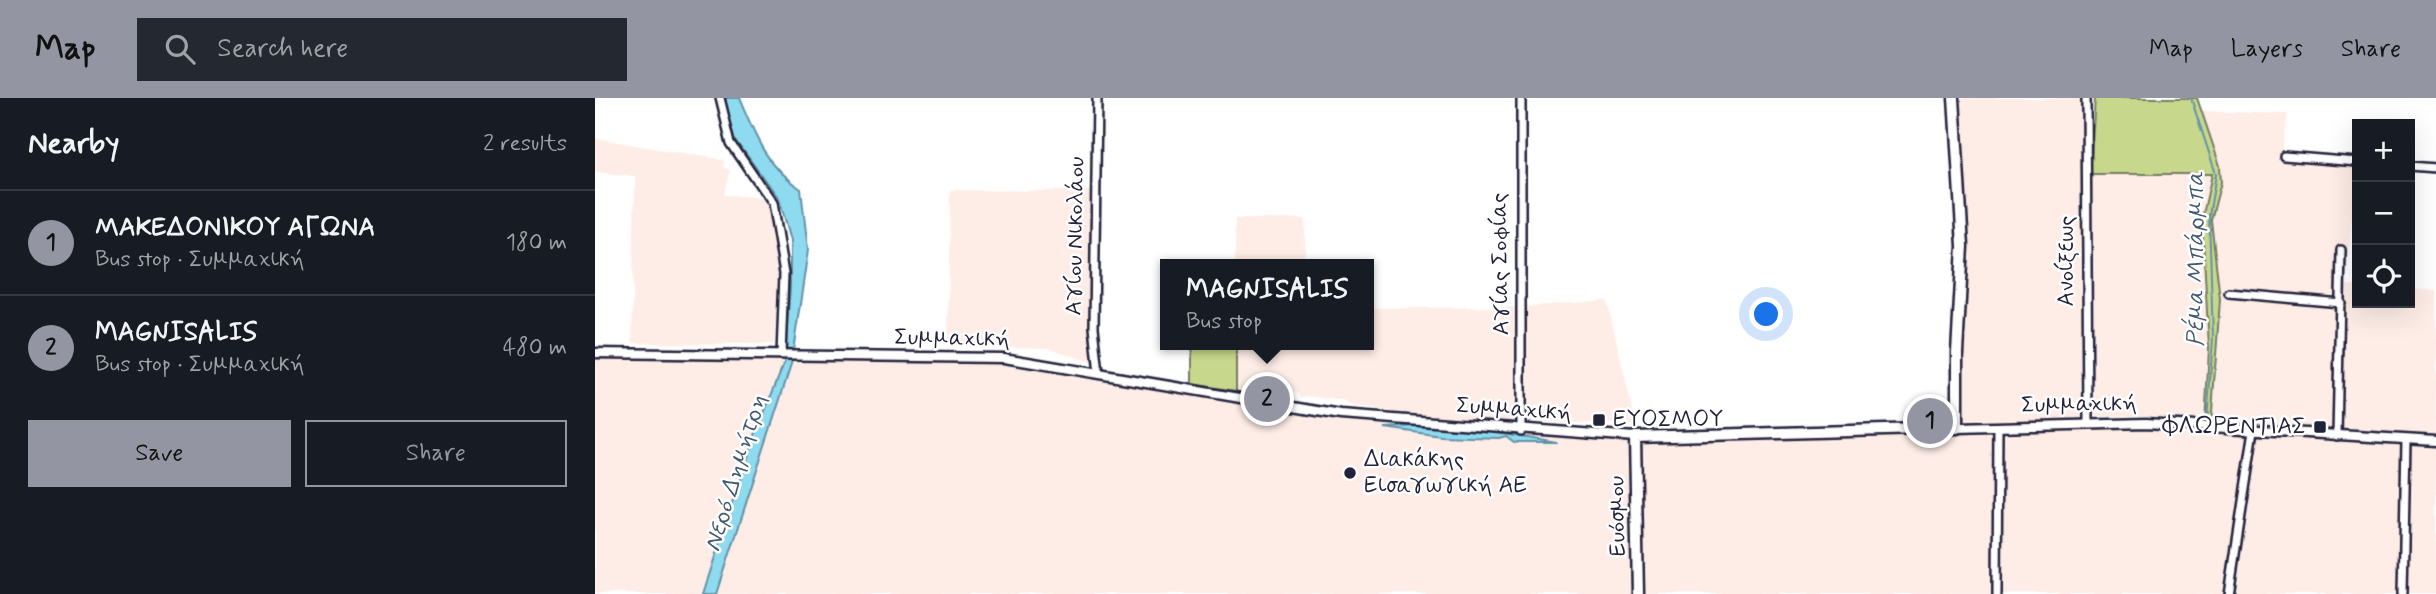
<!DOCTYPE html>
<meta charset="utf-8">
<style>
body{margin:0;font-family:Mynerve,sans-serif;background:#242831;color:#f1f3f6}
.controls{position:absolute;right:21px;top:21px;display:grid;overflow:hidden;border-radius:0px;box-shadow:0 7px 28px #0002}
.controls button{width:63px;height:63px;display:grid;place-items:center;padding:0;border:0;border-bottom:2px solid #363941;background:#171b24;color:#f1f3f6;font:35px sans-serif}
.you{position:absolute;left:1172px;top:217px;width:24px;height:24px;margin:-18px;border:5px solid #fff;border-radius:50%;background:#1a73e8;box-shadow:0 0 0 10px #1a73e833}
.badge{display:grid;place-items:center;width:46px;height:46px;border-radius:50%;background:#9495a2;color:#111;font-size:23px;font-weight:700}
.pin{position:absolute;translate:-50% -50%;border:4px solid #fff;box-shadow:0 2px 7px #0006}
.popup{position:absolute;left:565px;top:161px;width:214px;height:91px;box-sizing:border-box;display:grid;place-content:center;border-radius:0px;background:#171b24;filter:drop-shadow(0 2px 5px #0005);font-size:23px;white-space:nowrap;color:#9ea1a6}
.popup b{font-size:26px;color:#f1f3f6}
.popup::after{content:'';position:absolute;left:50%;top:100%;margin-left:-14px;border:14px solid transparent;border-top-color:#171b24}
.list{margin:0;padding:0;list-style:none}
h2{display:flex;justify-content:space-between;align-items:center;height:91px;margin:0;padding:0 28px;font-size:30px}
h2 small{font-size:23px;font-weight:400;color:#9ea1a6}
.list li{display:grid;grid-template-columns:46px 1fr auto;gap:21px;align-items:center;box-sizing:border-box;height:105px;padding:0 28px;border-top:2px solid #363941}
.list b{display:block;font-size:26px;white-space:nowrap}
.list p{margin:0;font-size:23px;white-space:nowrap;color:#9ea1a6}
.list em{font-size:23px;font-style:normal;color:#9ea1a6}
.actions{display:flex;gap:14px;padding:21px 28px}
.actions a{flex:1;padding:16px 0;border:2px solid #9495a2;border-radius:0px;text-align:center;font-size:24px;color:#9495a2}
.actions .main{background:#9495a2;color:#111}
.icon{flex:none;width:38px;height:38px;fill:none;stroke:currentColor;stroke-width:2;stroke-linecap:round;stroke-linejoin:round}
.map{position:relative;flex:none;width:1841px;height:496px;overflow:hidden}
header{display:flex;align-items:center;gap:42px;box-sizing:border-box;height:98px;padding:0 35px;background:#9495a2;color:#111}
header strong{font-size:33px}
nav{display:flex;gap:38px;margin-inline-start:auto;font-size:24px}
.search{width:490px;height:63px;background:#242831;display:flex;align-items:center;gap:18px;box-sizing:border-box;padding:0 24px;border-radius:0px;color:#9ea1a6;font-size:26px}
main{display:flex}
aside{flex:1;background:#171b24}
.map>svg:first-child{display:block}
.built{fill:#feede7}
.green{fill:#c7d88c;stroke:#747d64;stroke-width:2}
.water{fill:#8edbef;stroke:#6391a7;stroke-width:2}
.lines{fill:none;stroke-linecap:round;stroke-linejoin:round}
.stream{stroke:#6391a7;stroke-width:2}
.minor-casing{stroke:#22223b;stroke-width:12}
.tertiary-casing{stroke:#22223b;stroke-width:13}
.secondary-casing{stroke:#22223b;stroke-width:15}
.minor{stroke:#fff;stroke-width:7}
.tertiary{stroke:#fff;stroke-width:8}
.secondary{stroke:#fff;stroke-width:10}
.poi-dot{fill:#22223b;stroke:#fff;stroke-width:2.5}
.labels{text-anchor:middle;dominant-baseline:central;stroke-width:5;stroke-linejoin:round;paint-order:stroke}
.street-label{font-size:23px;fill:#22223b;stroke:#fff}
.poi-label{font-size:23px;fill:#22223b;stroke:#fff;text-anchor:start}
.water-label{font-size:24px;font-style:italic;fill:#425a71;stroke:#fff}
</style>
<header>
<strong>Map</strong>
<div class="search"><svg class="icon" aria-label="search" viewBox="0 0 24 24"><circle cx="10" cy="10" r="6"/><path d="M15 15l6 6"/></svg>Search here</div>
<nav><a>Map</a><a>Layers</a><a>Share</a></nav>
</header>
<main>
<aside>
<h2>Nearby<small>2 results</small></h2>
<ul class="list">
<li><span class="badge">1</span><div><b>ΜΑΚΕΔΟΝΙΚΟΥ ΑΓΩΝΑ</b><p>Bus stop · Συμμαχική</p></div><em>180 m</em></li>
<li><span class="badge">2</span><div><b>MAGNISALIS</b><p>Bus stop · Συμμαχική</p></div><em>480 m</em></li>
</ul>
<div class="actions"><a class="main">Save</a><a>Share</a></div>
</aside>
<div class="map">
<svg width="1841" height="496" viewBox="0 0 1841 496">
<rect width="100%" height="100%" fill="#fff"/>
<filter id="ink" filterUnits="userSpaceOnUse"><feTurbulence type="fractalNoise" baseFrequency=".0143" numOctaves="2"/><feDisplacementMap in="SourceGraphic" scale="14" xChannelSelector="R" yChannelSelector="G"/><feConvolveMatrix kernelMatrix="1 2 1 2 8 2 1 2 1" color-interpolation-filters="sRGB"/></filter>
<g filter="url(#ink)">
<path class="built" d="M1362,0H1488L1486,322L1367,325L1370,101Z
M1606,13L1693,16L1685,62L1761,68L1751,187L1762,188V205H1815V191L1841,193V337L1552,318H1499L1495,76L1617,75Z
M0,40L130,62L129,69L136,72L130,96L175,101L186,182L179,246L37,245L40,78L0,74Z
M355,92L497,93L496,236L498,265L455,250L353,248Z
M640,121H710V166H640Z
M1012,202L1041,327L931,323L928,209Z
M921,209V324L797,314L754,307L750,303L711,298L706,301L703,295L694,294L681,299L641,293V247H710L711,259V247H774V210Z
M0,260L400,265L728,320L809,330L902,335L1132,343L1570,330L1841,347V496H0Z"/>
<path class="green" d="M1500,0H1602L1625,68L1626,84L1616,122L1625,201L1616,328L1610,327L1614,250L1607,121L1617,76H1495Z
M597,247H641V293L597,286Z"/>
<path class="water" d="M128,0H144C159,36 172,70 206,91L213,152L196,267L122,496H108L156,347L189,266L195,190V143L183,101L141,42Z
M854,326L962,344H919L911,338L904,340L846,338L790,330Z"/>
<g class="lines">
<path class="stream" d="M1596,0L1621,76L1614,118L1618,240L1612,325"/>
<defs>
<path id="minor" d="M125,0L136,45L177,105L189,176L186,257
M502,0L499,229L504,276
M926,0V333
M1491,0L1493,326
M1689,58L1762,64
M1815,68L1841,70
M1634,195L1746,205
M1742,338L1746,152
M1402,496L1403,329
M1634,496L1659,332
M1808,496L1811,342"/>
<path id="tertiary" d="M0,255L409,260L746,317L1040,339
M1362,330L1551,325L1841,343"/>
<path id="secondary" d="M1043,496L1040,339L1362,330V254L1368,148L1359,0"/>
</defs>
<use href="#minor" class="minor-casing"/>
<use href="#tertiary" class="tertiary-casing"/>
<use href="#secondary" class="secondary-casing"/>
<use href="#minor" class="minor"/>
<use href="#tertiary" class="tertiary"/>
<use href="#secondary" class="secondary"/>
</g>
</g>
<g class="poi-dot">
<rect x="997" y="315" width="14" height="14" rx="3.5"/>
<rect x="1718" y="322" width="14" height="14" rx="3.5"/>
<circle cx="755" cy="375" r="7"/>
</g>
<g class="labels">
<g class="street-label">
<text transform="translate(481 138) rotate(-89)">Αγίου Νικολάου</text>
<text transform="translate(1472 163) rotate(-90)">Ανοίξεως</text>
<text transform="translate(906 166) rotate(-91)">Αγίας Σοφίας</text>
<text transform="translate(357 241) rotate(1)">Συμμαχική</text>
<text transform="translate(1484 307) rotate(-1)">Συμμαχική</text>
<text transform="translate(919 312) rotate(4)">Συμμαχική</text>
<text transform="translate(1023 418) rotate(-91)">Ευόσμου</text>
</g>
<g class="poi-label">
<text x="1018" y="322">ΕΥΟΣΜΟΥ</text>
<text x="1711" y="329" text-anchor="end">ΦΛΩΡΕΝΤΙΑΣ</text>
<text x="769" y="362">Διακάκης<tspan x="769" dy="26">Εισαγωγική ΑΕ</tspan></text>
</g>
<g class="water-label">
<text transform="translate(1601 161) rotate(-90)">Ρέμα Μπάρμπα</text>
<text transform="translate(141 375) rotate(-73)">Νερό Δημήτρη</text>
</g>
</g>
</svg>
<div class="controls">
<button>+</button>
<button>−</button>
<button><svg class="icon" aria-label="locate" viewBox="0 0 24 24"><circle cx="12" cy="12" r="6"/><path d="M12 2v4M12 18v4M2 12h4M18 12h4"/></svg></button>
</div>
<div class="you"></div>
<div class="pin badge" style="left:1335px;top:323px">1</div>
<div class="pin badge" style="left:672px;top:301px">2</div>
<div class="popup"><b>MAGNISALIS</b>Bus stop</div>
</div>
</main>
